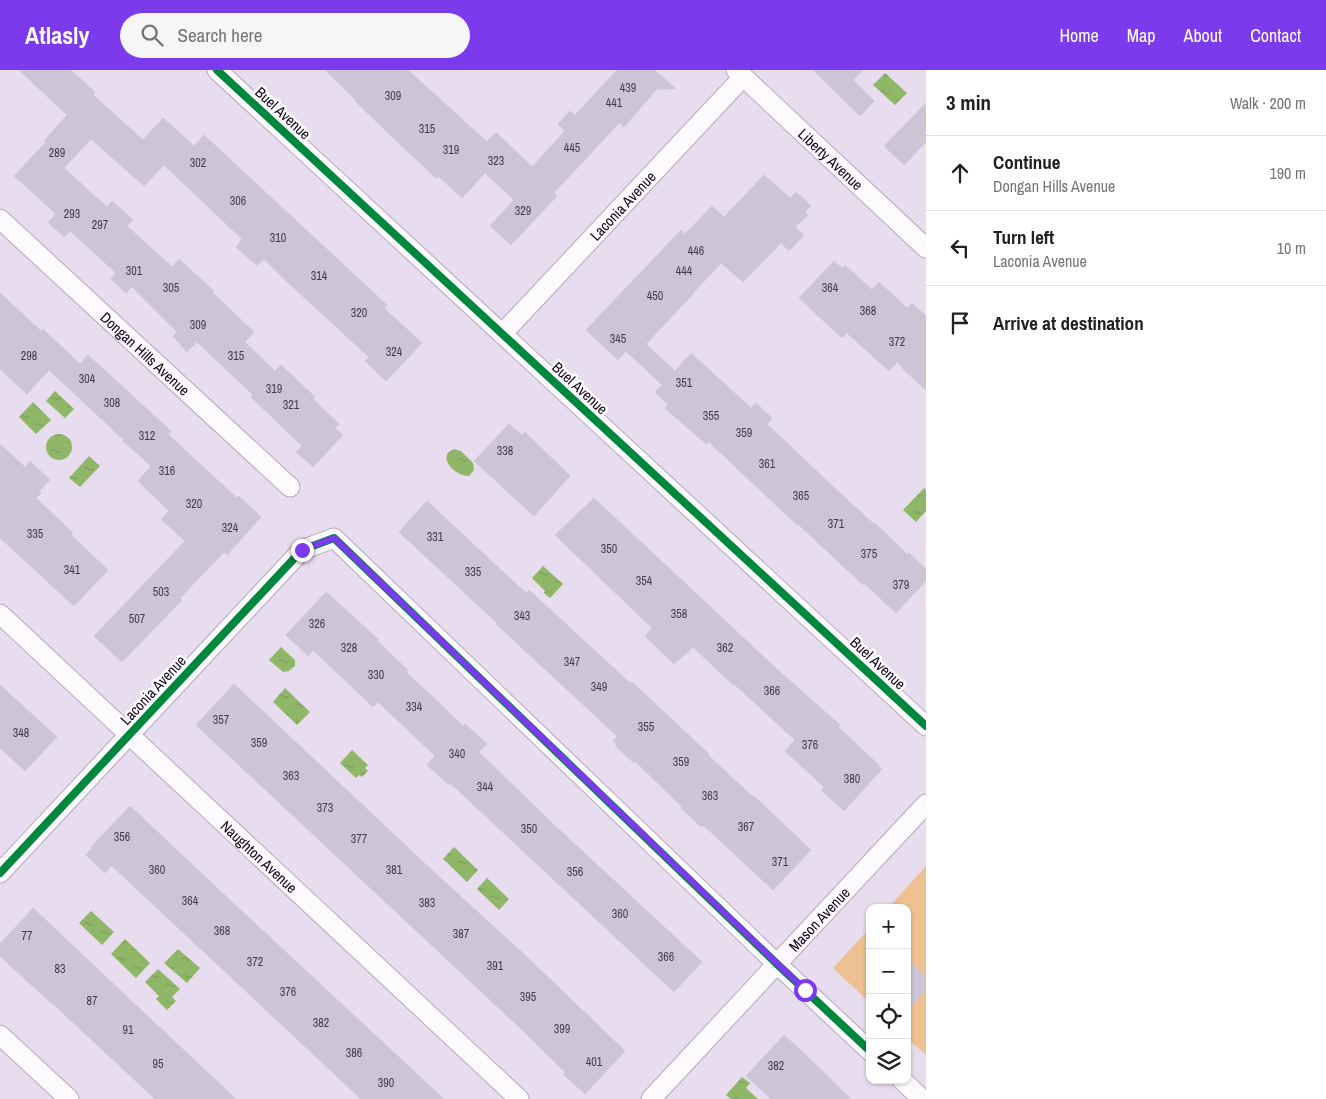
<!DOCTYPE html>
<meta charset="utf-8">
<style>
body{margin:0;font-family:"Archivo Narrow",sans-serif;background:#f6f6f6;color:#202124}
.controls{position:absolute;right:15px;bottom:15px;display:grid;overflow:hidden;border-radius:10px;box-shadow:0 1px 4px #0004}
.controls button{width:45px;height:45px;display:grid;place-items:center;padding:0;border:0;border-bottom:1px solid #e0e0e0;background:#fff;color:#202124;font:25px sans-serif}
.stop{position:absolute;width:15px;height:15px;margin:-11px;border:4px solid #7c3aed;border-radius:50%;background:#fff}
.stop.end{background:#7c3aed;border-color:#fff;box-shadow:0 1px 5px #0008}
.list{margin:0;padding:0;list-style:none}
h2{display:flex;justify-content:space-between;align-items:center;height:65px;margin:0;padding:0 20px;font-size:21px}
h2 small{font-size:16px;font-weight:400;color:#757577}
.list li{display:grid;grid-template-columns:32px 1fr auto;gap:15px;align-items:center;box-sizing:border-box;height:75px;padding:0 20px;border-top:1px solid #e0e0e0}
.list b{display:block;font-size:19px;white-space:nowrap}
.list p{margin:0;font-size:16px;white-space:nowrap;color:#757577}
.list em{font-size:16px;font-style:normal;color:#757577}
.icon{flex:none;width:28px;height:28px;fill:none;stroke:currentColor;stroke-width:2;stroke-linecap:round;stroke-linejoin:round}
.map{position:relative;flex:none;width:926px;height:1029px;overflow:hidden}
header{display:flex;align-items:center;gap:30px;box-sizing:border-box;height:70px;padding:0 25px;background:#7c3aed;color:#fff}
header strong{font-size:24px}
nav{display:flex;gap:28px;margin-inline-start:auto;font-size:18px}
.search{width:350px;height:45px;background:#f6f6f6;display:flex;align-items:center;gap:12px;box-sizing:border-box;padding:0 18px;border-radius:28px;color:#757577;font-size:19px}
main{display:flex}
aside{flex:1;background:#fff}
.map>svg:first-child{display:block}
.green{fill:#edc192}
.water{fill:url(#water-ripples)}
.building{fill:#ccc5d6;stroke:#d0c8dc}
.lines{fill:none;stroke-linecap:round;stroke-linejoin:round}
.minor-casing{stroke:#b5a9bc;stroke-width:21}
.minor{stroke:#fcfafd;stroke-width:19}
.cycleway-casing{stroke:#fff;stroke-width:11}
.cycleway{stroke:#00873e;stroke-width:8}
.route{stroke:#7c3aed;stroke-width:6}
.labels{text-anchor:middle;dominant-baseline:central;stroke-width:5;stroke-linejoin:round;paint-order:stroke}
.number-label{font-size:12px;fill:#453a4d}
.street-label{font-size:15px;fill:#13071a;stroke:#fff}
</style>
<header>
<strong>Atlasly</strong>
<div class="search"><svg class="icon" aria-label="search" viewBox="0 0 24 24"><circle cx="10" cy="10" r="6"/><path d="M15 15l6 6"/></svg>Search here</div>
<nav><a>Home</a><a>Map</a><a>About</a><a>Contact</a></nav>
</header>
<main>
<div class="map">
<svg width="926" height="1029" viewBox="0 0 926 1029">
<defs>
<pattern id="water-ripples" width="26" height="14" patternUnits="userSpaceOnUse" patternTransform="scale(1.25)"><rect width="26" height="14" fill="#90b768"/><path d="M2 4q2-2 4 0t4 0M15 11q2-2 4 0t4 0" fill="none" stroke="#7b9c5a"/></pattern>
</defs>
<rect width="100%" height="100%" fill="#e8dcef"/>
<path class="green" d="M926,796V985L907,968V838H888Z
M870,858V933L833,898Z"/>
<path class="water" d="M885,3L907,23L895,35L873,15Z
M55,321L74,339L65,348L46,331Z
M33,332L51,350L36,364L19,347Z
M46 377a13 13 0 1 1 26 0a13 13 0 1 1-26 0Z
M454,379L461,381L473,393L474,400L469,406C456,407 435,387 454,379Z
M89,386L100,396L80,417L69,408Z
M924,418L926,420V441L916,452L903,440Z
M543,496L563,514L550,528L544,523L545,521L532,508Z
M281,577L295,590V596L289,601L283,602L269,590Z
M285,618L310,642L297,655L273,632Z
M352,680L368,695L365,698L368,701L362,707L359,705L356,708L340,693Z
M454,777L478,800L467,812L443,789Z
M487,808L509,829L499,840L477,819Z
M91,841L114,862L102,875L79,853Z
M125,869L150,893L136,908L111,884Z
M178,879L200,898L187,913L164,893Z
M158,899L180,919L172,927L176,931L167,940L156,929L159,926L145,912Z
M742,1007L750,1013L746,1018L758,1029H731L726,1025Z"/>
<path class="building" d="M19,0H71L95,22L93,25L143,70L163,48L194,76L204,65L387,235L384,238L422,273L386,311L365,291L369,287L285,210L264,189L257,196L236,177L242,169L164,95L144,116L91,69L64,98L107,137L112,131L123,141L133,150L127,156L172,197L179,189L214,221L212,222L254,262L245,272L275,301L281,295L315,327L313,329L339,354L335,358L343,365L313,397L296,382L302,376L251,327L253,325L197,272L187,282L173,266L177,262L132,217L126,223L111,209L116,203L70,161L64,167L48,152L56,144L14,106L46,72L44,71L67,45Z
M325,0H408L487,72L496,62L532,97L565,61L558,54L570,41L575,45L617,0H655L676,19H657L624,57L619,53L554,123L557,126L511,175L490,156L514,130L485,103L462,128L438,106L436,108L390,65L355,31L356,30Z
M813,0H863L853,10L874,31L860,46Z
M926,33V72L904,95L884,76Z
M764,105L790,128L796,122L811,136L805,142L808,145L795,157L804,165L789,181L781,173L743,212L721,193L694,222H695L646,274L675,301L691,283L751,338L756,333L772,348L767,354L841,424L874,454L875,453L908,485L909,483L926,499V511L896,543L864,513L863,515L798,454L797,455L709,372L706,374L665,338L668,335L655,322L662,315L626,281L618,290L586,260L681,160L685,164L712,136L724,147Z
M834,191L842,198L845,195L872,220L879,212L907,238L912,233L926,246V320L905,301L897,292L889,301L847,263L842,268L799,228Z
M0,223L41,261L43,259L80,294L88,285L171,361L168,364L201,395L237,428L239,426L261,447L227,485L224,482L180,528L182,530L122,592L94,566L185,471L161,449L169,441L138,411L151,396L123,371L124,370L49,300L27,324L0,299Z
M509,354L522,365L525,362L570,406L534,446L474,391Z
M0,374L25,397L30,391L50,410L39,421L41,423L36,428L73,463L71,465L108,500L74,536L0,468Z
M594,428L778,600L840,655L838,657L879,695L878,696L882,699L844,741L821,720L824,717L785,681L795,670L734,614L733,615L693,577L674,594L645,566L652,558L555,465Z
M427,431L526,523L529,520L630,613L632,612L709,684L708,685L753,727L754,726L811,780L773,820L703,755L701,757L681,738L682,737L635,691L634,693L615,676L617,674L613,671L617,666L496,554L497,553L399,462Z
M326,522L378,569L377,571L408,600L406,602L435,629L463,656L465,654L487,674L479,682L550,751L702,892L674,922L450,713L449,715L427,695L435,686L378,632L373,637L313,580L308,586L286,565Z
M234,614L434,802L525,885L625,981L585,1024L563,1004L565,1002L519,957L196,655Z
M0,615L57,667L25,701L0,678Z
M130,736L231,831L444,1029H361L113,797L111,796L105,803L86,785L92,778L91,777Z
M33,838L155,953L236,1029H155L50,931V932L16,901L0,886V874Z
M907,890L926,907V920L907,940Z
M784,965L806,985L851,1029H771L746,1006Z"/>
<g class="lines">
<defs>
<g id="minor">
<path d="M217,0L926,656"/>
<path id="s1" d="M736,0L926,178"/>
<path id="s2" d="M0,149L290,417"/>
<path id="s3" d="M502,264L743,7"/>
<path id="s4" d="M0,544L519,1029"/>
<path d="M0,803L302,480L334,468L777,894L870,981"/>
<path d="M0,965L69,1029"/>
<path d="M902,1010L922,1029"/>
<path id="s5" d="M651,1029L926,734"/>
</g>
</defs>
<use href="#minor" class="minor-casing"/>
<use href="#minor" class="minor"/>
<defs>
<path id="cycleway" d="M217,0L926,656
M0,803L302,480L334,468L777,894L870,981"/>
</defs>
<use href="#cycleway" class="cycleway-casing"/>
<use href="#cycleway" class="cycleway"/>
</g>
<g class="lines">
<path class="route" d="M302,480L334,468L805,920"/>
</g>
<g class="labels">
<g class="number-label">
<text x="628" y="18">439</text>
<text x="393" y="26">309</text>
<text x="614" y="33">441</text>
<text x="427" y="59">315</text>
<text x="572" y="78">445</text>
<text x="451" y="80">319</text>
<text x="57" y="83">289</text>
<text x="496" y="91">323</text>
<text x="198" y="93">302</text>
<text x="238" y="131">306</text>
<text x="523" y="141">329</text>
<text x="72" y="144">293</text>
<text x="100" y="155">297</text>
<text x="278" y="168">310</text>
<text x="696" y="181">446</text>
<text x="134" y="201">301</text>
<text x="684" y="201">444</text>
<text x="319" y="206">314</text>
<text x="171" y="218">305</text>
<text x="830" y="218">364</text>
<text x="655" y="226">450</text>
<text x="868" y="241">368</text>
<text x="359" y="243">320</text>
<text x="198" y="255">309</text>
<text x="618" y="269">345</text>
<text x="897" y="272">372</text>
<text x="394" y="282">324</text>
<text x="29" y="286">298</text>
<text x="236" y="286">315</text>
<text x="87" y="309">304</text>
<text x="684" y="313">351</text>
<text x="274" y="319">319</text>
<text x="112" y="333">308</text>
<text x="291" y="335">321</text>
<text x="711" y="346">355</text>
<text x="744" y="363">359</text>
<text x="147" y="366">312</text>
<text x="505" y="381">338</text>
<text x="767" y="394">361</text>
<text x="167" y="401">316</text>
<text x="801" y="426">365</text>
<text x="194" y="434">320</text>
<text x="836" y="454">371</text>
<text x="230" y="458">324</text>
<text x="35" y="464">335</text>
<text x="435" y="467">331</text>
<text x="609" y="479">350</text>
<text x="869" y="484">375</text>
<text x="72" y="500">341</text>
<text x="473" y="502">335</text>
<text x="644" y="511">354</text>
<text x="901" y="515">379</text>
<text x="161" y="522">503</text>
<text x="679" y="544">358</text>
<text x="522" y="546">343</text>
<text x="137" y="549">507</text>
<text x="317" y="554">326</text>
<text x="349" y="578">328</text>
<text x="725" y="578">362</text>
<text x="572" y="592">347</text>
<text x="376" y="605">330</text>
<text x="599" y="617">349</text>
<text x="772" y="621">366</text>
<text x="414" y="637">334</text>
<text x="221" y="650">357</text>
<text x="646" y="657">355</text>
<text x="21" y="663">348</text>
<text x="259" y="673">359</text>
<text x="810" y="675">376</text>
<text x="457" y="684">340</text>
<text x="681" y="692">359</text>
<text x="291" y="706">363</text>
<text x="852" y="709">380</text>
<text x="485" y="717">344</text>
<text x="710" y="726">363</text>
<text x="325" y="738">373</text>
<text x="746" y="757">367</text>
<text x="529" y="759">350</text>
<text x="122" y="767">356</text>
<text x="359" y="769">377</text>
<text x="780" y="792">371</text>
<text x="157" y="800">360</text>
<text x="394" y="800">381</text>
<text x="575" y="802">356</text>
<text x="190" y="831">364</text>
<text x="427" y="833">383</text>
<text x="620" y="844">360</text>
<text x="222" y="861">368</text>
<text x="461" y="864">387</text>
<text x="27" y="866">77</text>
<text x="666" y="887">366</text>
<text x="255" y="892">372</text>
<text x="495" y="896">391</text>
<text x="60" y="899">83</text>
<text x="288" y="922">376</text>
<text x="528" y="927">395</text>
<text x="92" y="931">87</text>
<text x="321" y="953">382</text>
<text x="562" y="959">399</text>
<text x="128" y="960">91</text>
<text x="354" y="983">386</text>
<text x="594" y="992">401</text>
<text x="158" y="994">95</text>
<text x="776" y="996">382</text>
<text x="386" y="1013">390</text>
</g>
<g class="street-label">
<text transform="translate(283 43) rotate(43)">Buel Avenue</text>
<text stroke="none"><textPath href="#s1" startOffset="130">Liberty Avenue</textPath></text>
<text stroke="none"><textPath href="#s3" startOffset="176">Laconia Avenue</textPath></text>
<text stroke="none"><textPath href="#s2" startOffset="198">Dongan Hills Avenue</textPath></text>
<text transform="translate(580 318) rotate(43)">Buel Avenue</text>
<text transform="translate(878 593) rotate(43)">Buel Avenue</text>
<text transform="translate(153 620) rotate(-47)">Laconia Avenue</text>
<text stroke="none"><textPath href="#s4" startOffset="355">Naughton Avenue</textPath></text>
<text stroke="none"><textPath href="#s5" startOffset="246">Mason Avenue</textPath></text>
</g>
</g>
</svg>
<div class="controls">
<button>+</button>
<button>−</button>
<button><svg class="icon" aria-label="locate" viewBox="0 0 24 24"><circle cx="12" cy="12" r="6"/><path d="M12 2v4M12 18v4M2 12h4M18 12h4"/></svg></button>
<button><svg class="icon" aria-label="layers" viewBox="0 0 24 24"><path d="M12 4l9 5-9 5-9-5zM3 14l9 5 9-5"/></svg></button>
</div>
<div class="stop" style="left:805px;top:920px"></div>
<div class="stop end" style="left:302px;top:480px"></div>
</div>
<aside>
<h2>3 min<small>Walk · 200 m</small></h2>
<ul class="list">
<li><svg class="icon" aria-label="ahead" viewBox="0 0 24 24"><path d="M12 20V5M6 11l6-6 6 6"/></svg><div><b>Continue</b><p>Dongan Hills Avenue</p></div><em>190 m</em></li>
<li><svg class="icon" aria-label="left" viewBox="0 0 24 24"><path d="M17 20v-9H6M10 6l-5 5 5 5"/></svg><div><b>Turn left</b><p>Laconia Avenue</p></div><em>10 m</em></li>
<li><svg class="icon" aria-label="arrive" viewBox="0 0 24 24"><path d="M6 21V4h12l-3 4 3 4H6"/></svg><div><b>Arrive at destination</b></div></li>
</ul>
</aside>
</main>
